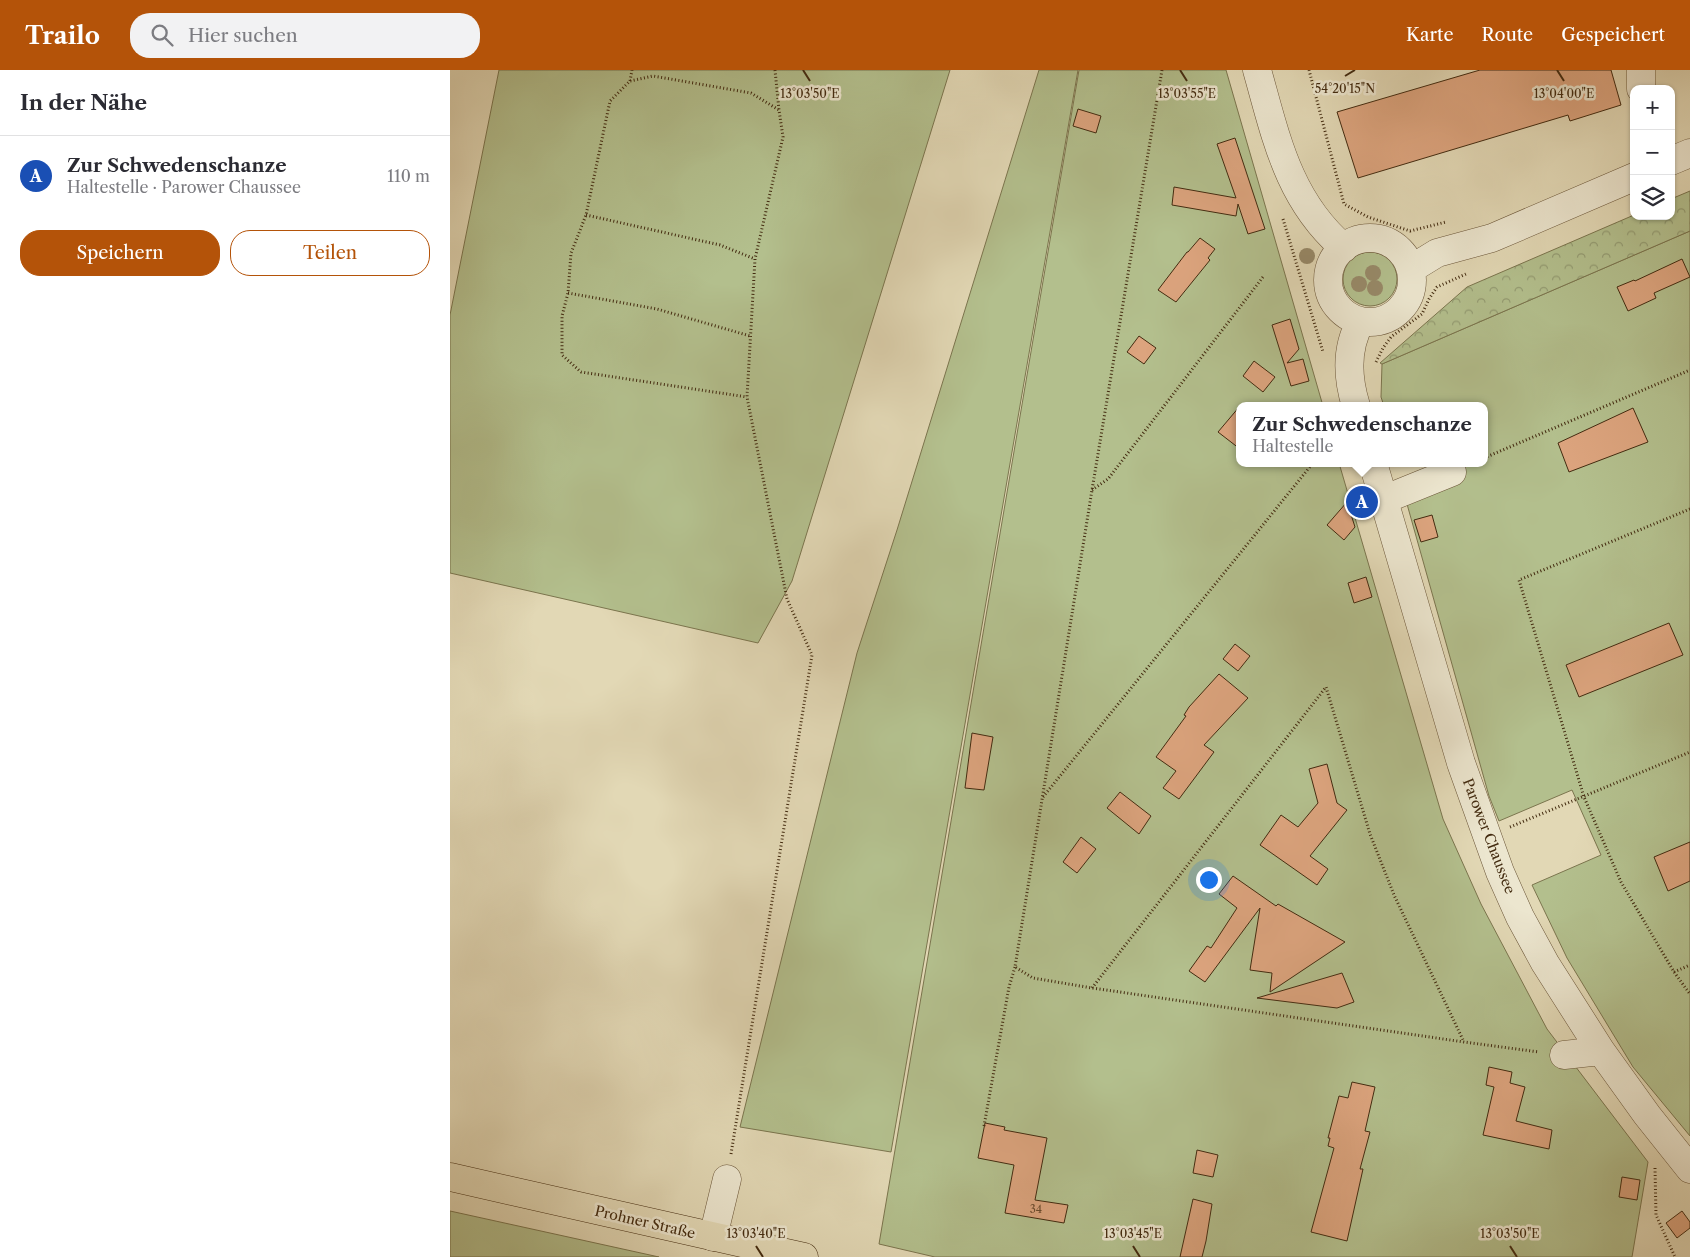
<!DOCTYPE html>
<html lang="de">
<meta charset="utf-8">
<style>
body{margin:0;font-family:"Libre Caslon Text",serif;background:#f2f2f3;color:#2b2b33}
.controls{position:absolute;right:15px;top:15px;display:grid;overflow:hidden;border-radius:10px;box-shadow:0 1px 4px #0004}
.controls button{width:45px;height:45px;display:grid;place-items:center;padding:0;border:0;border-bottom:1px solid #e1e1e2;background:#fff;color:#2b2b33;font:25px sans-serif}
.you{position:absolute;left:758px;top:809px;width:18px;height:18px;margin:-12px;border:4px solid #fff;border-radius:50%;background:#1a73e8;box-shadow:0 0 0 8px #1a73e833}
.badge{display:grid;place-items:center;width:32px;height:32px;border-radius:50%;background:#b45309;color:#fff;font-size:16px;font-weight:700}
.pin{position:absolute;translate:-50% -50%;border:2px solid #fff;box-shadow:0 1px 5px #0006}
.popup{position:absolute;left:786px;top:332px;width:252px;height:65px;box-sizing:border-box;display:grid;place-content:center;border-radius:10px;background:#fff;filter:drop-shadow(0 1px 4px #0005);font-size:16px;white-space:nowrap;color:#7c7c81}
.popup b{font-size:19px;color:#2b2b33}
.popup::after{content:'';position:absolute;left:50%;top:100%;margin-left:-10px;border:10px solid transparent;border-top-color:#fff}
.list{margin:0;padding:0;list-style:none}
h2{display:flex;justify-content:space-between;align-items:center;height:65px;margin:0;padding:0 20px;font-size:21px}
h2 small{font-size:16px;font-weight:400;color:#7c7c81}
.list li{display:grid;grid-template-columns:32px 1fr auto;gap:15px;align-items:center;box-sizing:border-box;height:80px;padding:0 20px;border-top:1px solid #e1e1e2}
.list b{display:block;font-size:19px;white-space:nowrap}
.list p{margin:0;font-size:16px;white-space:nowrap;color:#7c7c81}
.list em{font-size:16px;font-style:normal;color:#7c7c81}
.actions{display:flex;gap:10px;padding:15px 20px}
.actions a{flex:1;padding:11px 0;border:1px solid #b45309;border-radius:20px;text-align:center;font-size:18px;color:#b45309}
.actions .main{background:#b45309;color:#fff}
.icon{flex:none;width:28px;height:28px;fill:none;stroke:currentColor;stroke-width:2;stroke-linecap:round;stroke-linejoin:round}
.map{position:relative;flex:none;width:1240px;height:1187px;overflow:hidden}
header{display:flex;align-items:center;gap:30px;box-sizing:border-box;height:70px;padding:0 25px;background:#b45309;color:#fff}
header strong{font-size:24px}
nav{display:flex;gap:28px;margin-inline-start:auto;font-size:18px}
.search{width:350px;height:45px;background:#f2f2f3;display:flex;align-items:center;gap:12px;box-sizing:border-box;padding:0 18px;border-radius:20px;color:#7c7c81;font-size:19px}
main{display:flex}
aside{flex:1;background:#fff}
.map>svg:first-child{display:block}
.green{fill:#b3bf8d;stroke:#7b754e}
.forest{fill:url(#forest-crowns);stroke:#7b754e}
.building{fill:#dca47e;stroke:#432b10}
.lines{fill:none;stroke-linecap:round;stroke-linejoin:round}
.minor-casing{stroke:#6b5639;stroke-width:29}
.major-casing{stroke:#432b10;stroke-width:29}
.path{stroke:#432b10;stroke-width:3;stroke-dasharray:1 2.5;stroke-linecap:butt}
.minor{stroke:#ece6cf;stroke-width:28}
.major{stroke:#e2d8b5;stroke-width:28}
.tree{fill:#978968}
.ticks{fill:none;stroke:#432b10;stroke-width:2}
.labels{text-anchor:middle;dominant-baseline:central;stroke-width:5;stroke-linejoin:round;paint-order:stroke}
.number-label{font-size:11px;fill:#69492c}
.street-label{font-size:14px;fill:#432b10;stroke:#ece6cf}
.ticks-label{font-size:12px;text-anchor:middle;fill:#432b10;stroke:#ece6cf;stroke-width:5;stroke-linejoin:round;paint-order:stroke}
</style>
<header>
<strong>Trailo</strong>
<div class="search"><svg class="icon" aria-label="search" viewBox="0 0 24 24"><circle cx="10" cy="10" r="6"/><path d="M15 15l6 6"/></svg>Hier suchen</div>
<nav><a>Karte</a><a>Route</a><a>Gespeichert</a></nav>
</header>
<main>
<aside>
<h2>In der Nähe<small></small></h2>
<ul class="list">
<li><span class="badge" style="background:#1a4fb4">A</span><div><b>Zur Schwedenschanze</b><p>Haltestelle · Parower Chaussee</p></div><em>110 m</em></li>
</ul>
<div class="actions"><a class="main">Speichern</a><a>Teilen</a></div>
</aside>
<div class="map">
<svg width="1240" height="1187" viewBox="0 0 1240 1187">
<defs>
<pattern id="forest-crowns" width="20" height="18" patternUnits="userSpaceOnUse" patternTransform="scale(1.25)"><rect width="20" height="18" fill="#b3bf8d"/><path d="M2 6a3 3 0 1 1 6 0M12 15a3 3 0 1 1 6 0" fill="none" stroke="#939b72"/></pattern>
</defs>
<rect width="100%" height="100%" fill="#e2d8b5"/>
<filter id="stains"><feTurbulence type="fractalNoise" baseFrequency=".004" numOctaves="4"/><feColorMatrix values="0 0 0 0 .2 0 0 0 0 .09 0 0 0 0 .02 0 0 0 .5 -.17"/></filter>
<radialGradient id="worn" r=".72"><stop offset=".6" stop-color="#630" stop-opacity="0"/><stop offset="1" stop-color="#630" stop-opacity=".3"/></radialGradient>
<path class="green" d="M49,0H500L342,511L308,573L0,503V245Z
M589,0H628L441,1082L290,1057L407,583L447,460Z
M629,0H776L873,336H790V393H889L993,749L1031,834L1097,959L1198,1092L1182,1187H485L429,1174Z
M1240,161V1066L1183,997L1117,888L1082,815L1151,785L1122,720L1049,751L1039,726L957,434L998,393H1034V336H934L931,327L932,294Z
M893 209a27 27 0 1 1 54 0a27 27 0 1 1-54 0Z
M0,1141L209,1187H0Z"/>
<path class="forest" d="M1240,121V161L932,294L930,293L1017,217L1184,145L1221,146V129Z"/>
<path class="building" d="M1030,0H1161L1171,35L1120,51L1118,45L908,108L887,42Z
M628,39L651,46L646,63L623,56Z
M785,68L815,159L798,164L788,134L786,146L722,135L724,117L786,128L767,74Z
M750,168L765,179L758,188L760,190L726,232L708,220L737,182H738Z
M1232,189L1240,207L1204,223L1206,228L1178,241L1167,217L1184,210L1185,211Z
M840,249L849,279L837,293L853,289L859,311L841,316L822,255Z
M689,266L706,278L694,294L677,282Z
M804,291L825,307L813,322L793,306Z
M790,336V379L768,362Z
M1183,338L1198,372L1119,402L1108,373Z
M897,432L905,457L894,470L877,455Z
M982,445L988,467L971,472L964,450Z
M916,507L922,527L904,533L898,513Z
M1219,553L1233,585L1129,627L1116,595Z
M785,574L800,586L788,601L773,589Z
M769,604L798,628L754,675L764,682L729,729L713,718L726,701L706,687L736,646L734,645L739,637Z
M522,663L543,667L534,720L515,718Z
M877,694L887,733L897,740L860,786L878,799L867,815L810,775L831,745L848,757L868,733L859,699Z
M670,722L701,746L689,764L657,738Z
M631,767L646,779L627,803L613,792Z
M1240,772V811L1218,821L1204,787Z
M783,806L826,836L828,834L895,872L820,922L822,903L800,900L810,838L755,912L739,901L757,876L761,878L787,838L769,824Z
M892,903L904,932L887,938L807,928Z
M1039,997L1062,1002L1060,1013L1075,1017L1066,1051L1102,1060L1099,1079L1033,1065L1044,1017L1036,1015Z
M902,1012L925,1017L915,1061L920,1062L910,1099H913L897,1171L861,1162L884,1078L878,1076L880,1068H878L889,1026L898,1028Z
M535,1053L555,1057L554,1060L597,1068L585,1130L618,1135L614,1153L555,1143L564,1095L528,1088Z
M747,1080L768,1085L763,1107L743,1103Z
M1172,1107L1190,1110L1187,1130L1169,1127Z
M743,1129L762,1134L756,1171L752,1187H730Z
M1232,1141L1240,1152V1158L1227,1168L1216,1153Z"/>
<g class="lines">
<defs>
<path id="minor" d="M807,0C826,67 838,130 894,178
M1191,0V19
M1221,91L1240,83
M878 210a42 42 0 1 1 84 0a42 42 0 1 1-84 0Z
M961,199L987,183L1042,168L1184,107
M906,336C897,307 896,277 911,251
M923,393L1011,693L1050,802L1070,847L1095,893L1151,981L1197,1045L1240,1099
M933,430L1002,402
M1114,985L1151,981
M263,1167L277,1109"/>
<path id="major" d="M0,1107L354,1187"/>
</defs>
<use href="#minor" class="minor-casing"/>
<use href="#major" class="major-casing"/>
<path class="path" d="M325,0L329,40
M712,0L642,420L565,897L583,908L642,918L1014,972L1089,982
M859,0L894,134L918,147L960,161L996,152
M180,11L182,0
M136,145L270,175L305,189
M833,149L873,282
M118,223L207,239L300,266
M926,292L933,278L941,267L972,244L979,229L987,217L1016,204
M1034,388L1240,300
M642,420L658,409L813,207
M1240,439L1069,510L1134,727L1171,812L1224,902L1240,924
M593,727L863,393
M1060,757L1240,682
M1224,902L1240,895
M642,918L876,617L920,764L944,825L1014,972
M534,1056L559,917L565,897
M281,1084L362,585L337,529L297,327L305,189L333,67L329,40L301,23L203,6L180,11L160,31L136,145L121,183L118,223L112,246V285L131,302L297,327
M1205,1098L1206,1145L1225,1187"/>
<use href="#minor" class="minor"/>
<use href="#major" class="major"/>
</g>
<g class="tree">
<circle cx="857" cy="186" r="8"/>
<circle cx="923" cy="203" r="8"/>
<circle cx="909" cy="214" r="8"/>
<circle cx="925" cy="218" r="8"/>
</g>
<path class="ticks" d="M353,0L360,11M730,0L737,11M1107,0L1114,11M895,6L905,0M306,1176L313,1187M683,1176L690,1187M1060,1176L1067,1187"/>
<g class="labels">
<g class="number-label">
<text x="586" y="1139">34</text>
</g>
<g class="street-label">
<text transform="translate(1039 766) rotate(69)">Parower Chaussee</text>
<text transform="translate(195 1152) rotate(13)">Prohner Straße</text>
</g>
</g>
<g class="ticks-label">
<text x="895" y="23">54°20'15"N</text>
<text x="360" y="28">13°03'50"E</text>
<text x="737" y="28">13°03'55"E</text>
<text x="1114" y="28">13°04'00"E</text>
<text x="306" y="1168">13°03'40"E</text>
<text x="683" y="1168">13°03'45"E</text>
<text x="1060" y="1168">13°03'50"E</text>
</g>
<rect width="100%" height="100%" filter="url(#stains)"/>
<rect width="100%" height="100%" fill="url(#worn)"/>
</svg>
<div class="controls">
<button>+</button>
<button>−</button>
<button><svg class="icon" aria-label="layers" viewBox="0 0 24 24"><path d="M12 4l9 5-9 5-9-5zM3 14l9 5 9-5"/></svg></button>
</div>
<div class="you"></div>
<div class="pin badge" style="left:912px;top:432px;background:#1a4fb4">A</div>
<div class="popup"><b>Zur Schwedenschanze</b>Haltestelle</div>
</div>
</main>
